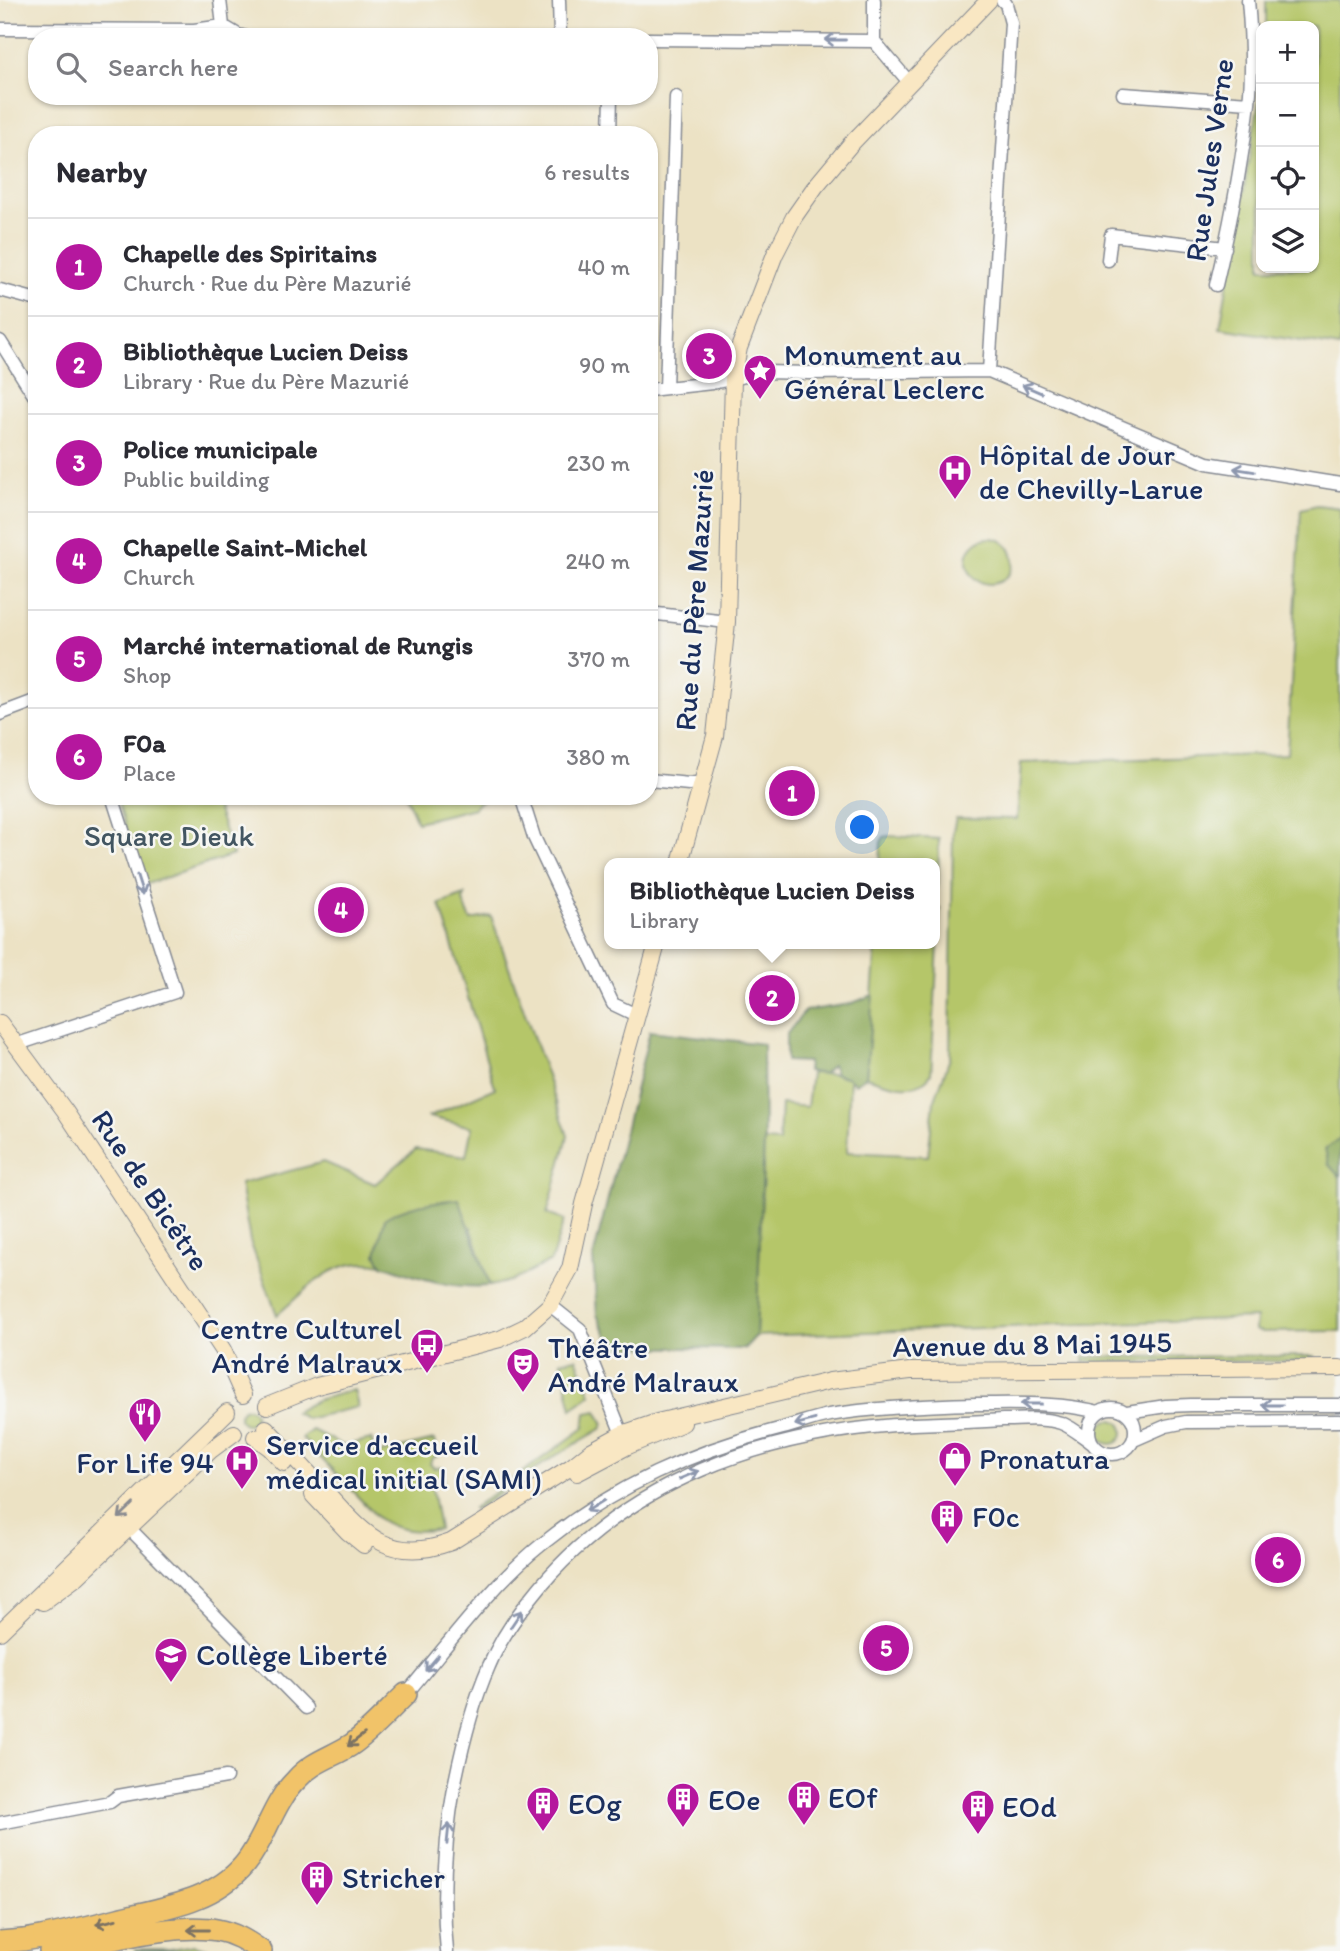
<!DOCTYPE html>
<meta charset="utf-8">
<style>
body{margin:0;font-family:Itim,sans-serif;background:#f2f2f3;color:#2b2b33}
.controls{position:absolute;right:21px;top:21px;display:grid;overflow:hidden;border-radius:14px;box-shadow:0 2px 5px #0004}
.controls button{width:63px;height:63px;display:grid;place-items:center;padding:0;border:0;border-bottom:2px solid #e1e1e2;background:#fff;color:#2b2b33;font:35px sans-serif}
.you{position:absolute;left:863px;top:828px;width:24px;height:24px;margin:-18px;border:5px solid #fff;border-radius:50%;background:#1a73e8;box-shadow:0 0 0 10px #1a73e833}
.badge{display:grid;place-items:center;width:46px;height:46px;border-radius:50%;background:#b5179e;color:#fff;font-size:23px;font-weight:700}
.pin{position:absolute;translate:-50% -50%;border:4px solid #fff;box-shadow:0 2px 7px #0006}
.popup{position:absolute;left:604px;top:858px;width:336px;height:91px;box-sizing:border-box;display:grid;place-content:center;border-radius:14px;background:#fff;filter:drop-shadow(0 2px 5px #0005);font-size:23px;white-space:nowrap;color:#7c7c81}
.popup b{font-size:26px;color:#2b2b33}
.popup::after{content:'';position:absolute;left:50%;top:100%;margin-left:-14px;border:14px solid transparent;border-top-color:#fff}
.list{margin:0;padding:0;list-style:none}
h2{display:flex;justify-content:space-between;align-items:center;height:91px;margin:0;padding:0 28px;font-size:30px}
h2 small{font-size:23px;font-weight:400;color:#7c7c81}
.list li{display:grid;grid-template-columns:46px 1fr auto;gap:21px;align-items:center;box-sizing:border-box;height:98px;padding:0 28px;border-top:2px solid #e1e1e2}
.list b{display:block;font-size:26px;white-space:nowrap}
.list p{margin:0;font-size:23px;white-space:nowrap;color:#7c7c81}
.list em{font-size:23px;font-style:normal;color:#7c7c81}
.icon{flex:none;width:38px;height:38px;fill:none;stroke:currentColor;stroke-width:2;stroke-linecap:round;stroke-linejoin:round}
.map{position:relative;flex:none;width:1340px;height:1951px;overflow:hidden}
.search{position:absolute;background:#fff;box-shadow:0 2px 5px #0004;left:28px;top:28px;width:630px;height:77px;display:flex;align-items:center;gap:18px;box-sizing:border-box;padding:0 24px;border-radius:28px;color:#7c7c81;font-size:26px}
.panel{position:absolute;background:#fff;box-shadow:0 2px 5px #0004;left:28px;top:126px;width:630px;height:679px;border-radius:28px}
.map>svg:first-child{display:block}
.green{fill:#b5c669;stroke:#687a64;stroke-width:2}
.forest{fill:#90ab5d;stroke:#566d5e;stroke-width:2}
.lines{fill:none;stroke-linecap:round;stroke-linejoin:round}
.street-casing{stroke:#848891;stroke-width:15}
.secondary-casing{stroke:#848891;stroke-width:18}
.highway-casing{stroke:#848891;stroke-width:24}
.street{stroke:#fff;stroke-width:12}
.secondary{stroke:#f9e7c3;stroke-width:16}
.highway{stroke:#f1c369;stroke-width:21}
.highway-bridge-casing{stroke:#848891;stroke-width:24;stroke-linecap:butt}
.highway-bridge{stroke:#f1c369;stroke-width:21}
.oneway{stroke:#8d97ae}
.oneway2{stroke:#8a8b90}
.oneway3{stroke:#7b7263}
.labels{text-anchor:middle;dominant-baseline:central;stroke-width:5;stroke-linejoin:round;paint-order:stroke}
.street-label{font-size:30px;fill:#1b2f5e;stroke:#f6f6f2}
.poi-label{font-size:30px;fill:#1b2f5e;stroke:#f6f6f2;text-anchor:start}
.park-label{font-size:30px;fill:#425561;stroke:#f6f6f2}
</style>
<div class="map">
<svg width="1340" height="1951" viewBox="0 0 1340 1951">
<rect width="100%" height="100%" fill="#f6f6f2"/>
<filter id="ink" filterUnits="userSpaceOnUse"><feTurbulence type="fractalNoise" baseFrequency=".0143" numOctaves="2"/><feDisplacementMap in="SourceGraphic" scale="14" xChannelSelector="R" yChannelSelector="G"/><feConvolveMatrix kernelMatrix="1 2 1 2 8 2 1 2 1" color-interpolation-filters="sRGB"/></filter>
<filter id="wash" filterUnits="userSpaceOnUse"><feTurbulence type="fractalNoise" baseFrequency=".00686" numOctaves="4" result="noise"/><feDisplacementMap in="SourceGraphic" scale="28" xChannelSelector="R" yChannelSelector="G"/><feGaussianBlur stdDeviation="1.57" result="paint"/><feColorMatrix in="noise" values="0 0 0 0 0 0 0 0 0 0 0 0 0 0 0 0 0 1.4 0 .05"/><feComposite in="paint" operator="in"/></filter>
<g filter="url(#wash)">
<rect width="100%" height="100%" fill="#ece2c4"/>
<path class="green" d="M1340,0V347L1220,328L1261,89V268H1314V26H1266V1Z
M1317,505L1340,508V1331L1262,1332L1255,1330L1256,1318L756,1336L764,1141L779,1142L781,1104L807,1107L811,1073L836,1074L850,1078L847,1152L928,1156L934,1102L950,1058L953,831L956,818L1017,819L1021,763L1287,754L1301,509Z
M967 561a23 23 0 1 1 46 0a23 23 0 1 1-46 0Z
M116,796H213L233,855L144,885Z
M406,796H497L479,802L474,808L417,822Z
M889,836L939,839L938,885L935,891V863H880L881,842L884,837Z
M465,895L463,901L471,920L491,916L568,1136L547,1214L564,1220L551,1261L514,1280L490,1286L471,1227L381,1238L376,1254L382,1265C335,1254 310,1287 277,1315L250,1241L240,1184L324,1162L375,1184L416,1149L466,1156L472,1127L429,1117L495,1088L440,904Z
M935,904L940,908L931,1074C918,1096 885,1083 866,1077L876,944H935Z
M1314,1356L1313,1361L1084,1362V1357Z
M576,1358L591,1394L572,1409L561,1361Z
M354,1390L358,1407L306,1419L295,1412L317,1400Z
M239 1416a8 8 0 1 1 16 0a8 8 0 1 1-16 0Z
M597,1411L604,1424L601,1429L555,1456L475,1510L473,1508L584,1428L586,1413Z
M1099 1432a12 12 0 1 1 24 0a12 12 0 1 1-24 0Z
M312,1430L344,1446L371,1439L376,1454L434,1440L438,1456L432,1458L430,1464L434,1468L441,1467L444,1481L431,1483L439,1529C417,1533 396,1531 378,1518L302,1438Z
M194,1945L217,1951H135V1949H171Z"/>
<path class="forest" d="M873,995L866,1077L855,1084L849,1078L836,1074L832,1065L823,1074L807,1071L808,1062L786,1061V1035L805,1011L850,1004Z
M650,1031L763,1044L764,1141L756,1336L744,1349L613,1347L597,1315L593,1258Z
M1340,1139V1175L1339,1176L1329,1165L1325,1149Z
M459,1199L490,1286C448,1289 421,1278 382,1265L376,1254L385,1218C409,1204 432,1202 459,1199Z"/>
</g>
<g filter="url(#ink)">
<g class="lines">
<defs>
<path id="street" d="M220,0L223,26
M559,0L560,37
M0,29L194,30L223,26L238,35L246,37
M320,37L328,34L460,37
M649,39L874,41L909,82
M874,41V0
M1123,94L1249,103
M610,135L611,96
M1108,260L1111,235L1225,248
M1216,285C1230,226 1242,163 1249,103C1253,69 1251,34 1248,0
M0,290L37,300
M0,341L37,400
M989,371L1011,23L1006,4L1002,0
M666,388L676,97
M649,390L712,383L765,372L809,373L989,371L1207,463L1340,484
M649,613L727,622
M0,714L37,700
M649,780L689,784L703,782
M521,796L534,837L613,1004L636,1015
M15,1045L175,992L112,796
M550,1305L580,1329L622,1434V1440
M1089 1431a23 23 0 1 1 46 0a23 23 0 1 1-46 0Z
M1127,1412L1166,1406L1191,1405H1340
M1134,1440L1166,1426L1186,1422L1340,1421
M130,1529L306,1708
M406,1694C447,1646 492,1584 541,1545C614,1486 693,1451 783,1428C798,1424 814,1418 829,1415C878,1407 928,1405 977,1404C1019,1404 1058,1402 1099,1412
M0,1823L110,1802L118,1796L226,1777
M447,1951C441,1895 445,1838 455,1782C463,1743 473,1702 489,1666C499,1642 514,1619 531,1598C622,1481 768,1431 913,1424C943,1423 973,1422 1003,1420C1021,1420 1043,1417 1061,1423C1072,1427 1082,1436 1092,1443"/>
<path id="secondary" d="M680,863L715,736L727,622L733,378L739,348L775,254L794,217L815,187L850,145L989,0
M0,1023L65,1111L223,1350L243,1395
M267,1406L317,1386L500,1339L525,1327L550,1305L570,1269L584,1204L657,944
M266,1428C286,1449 306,1470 326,1492C364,1533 388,1565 451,1542L571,1467L591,1451L622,1434L657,1422L830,1381L910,1371L1340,1368
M255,1437L270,1448L284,1463
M577,1473L628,1446L683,1423
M313,1495L348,1532L364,1545
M43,1602L77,1577L211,1450L234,1433
M0,1632L227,1412"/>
<path id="highway" d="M24,1940C56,1935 87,1927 118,1919C162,1908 213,1902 244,1865C266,1839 272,1803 297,1779C312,1762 332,1757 351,1745C371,1731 388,1711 406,1694
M50,1951C98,1944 171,1922 217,1930C234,1933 247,1941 261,1951"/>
</defs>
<use href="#street" class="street-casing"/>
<use href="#secondary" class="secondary-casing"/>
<use href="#highway" class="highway-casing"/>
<use href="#street" class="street"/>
<use href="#secondary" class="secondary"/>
<use href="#highway" class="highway"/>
<defs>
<path id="highway-bridge" d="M0,1942L24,1940"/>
</defs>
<use href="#highway-bridge" class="highway-bridge-casing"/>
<use href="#highway-bridge" class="highway-bridge"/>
</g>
<defs><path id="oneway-shaft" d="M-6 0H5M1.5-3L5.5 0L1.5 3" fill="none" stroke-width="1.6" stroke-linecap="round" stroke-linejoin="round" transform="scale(1.75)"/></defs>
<g class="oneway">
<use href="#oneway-shaft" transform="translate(835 40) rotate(-180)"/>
<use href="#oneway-shaft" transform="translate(1032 389) rotate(-157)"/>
<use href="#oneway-shaft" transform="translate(1244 470) rotate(-171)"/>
<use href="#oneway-shaft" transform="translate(140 885) rotate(72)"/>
<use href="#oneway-shaft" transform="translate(1031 1404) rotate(180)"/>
<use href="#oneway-shaft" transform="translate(1272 1405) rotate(180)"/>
<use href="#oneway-shaft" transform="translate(805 1422) rotate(165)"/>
<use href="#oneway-shaft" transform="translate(689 1475) rotate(-23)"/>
<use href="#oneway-shaft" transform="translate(595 1506) rotate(148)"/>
<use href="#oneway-shaft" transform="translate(516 1619) rotate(-56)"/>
<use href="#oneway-shaft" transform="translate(432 1663) rotate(130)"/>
<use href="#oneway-shaft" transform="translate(448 1834) rotate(-84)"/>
</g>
<use class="oneway2" href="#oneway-shaft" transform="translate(126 1511) rotate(136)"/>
<g class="oneway3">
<use href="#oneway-shaft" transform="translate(356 1740) rotate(143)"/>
<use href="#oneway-shaft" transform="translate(106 1922) rotate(166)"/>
<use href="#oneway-shaft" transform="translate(198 1930) rotate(180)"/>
</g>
</g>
<defs>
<symbol id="sight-pin" viewBox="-11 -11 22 30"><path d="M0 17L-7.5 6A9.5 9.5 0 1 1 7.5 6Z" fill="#b5179e" stroke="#f6f6f2"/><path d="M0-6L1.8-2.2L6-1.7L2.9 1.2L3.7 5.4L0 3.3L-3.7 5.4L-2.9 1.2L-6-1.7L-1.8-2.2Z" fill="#fff"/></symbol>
<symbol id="hospital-pin" viewBox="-11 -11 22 30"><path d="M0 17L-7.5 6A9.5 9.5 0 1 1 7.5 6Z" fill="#b5179e" stroke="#f6f6f2"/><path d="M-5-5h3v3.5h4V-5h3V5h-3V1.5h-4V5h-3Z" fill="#fff"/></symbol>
<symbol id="bus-pin" viewBox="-11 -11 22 30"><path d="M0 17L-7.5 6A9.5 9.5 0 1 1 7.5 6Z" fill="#b5179e" stroke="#f6f6f2"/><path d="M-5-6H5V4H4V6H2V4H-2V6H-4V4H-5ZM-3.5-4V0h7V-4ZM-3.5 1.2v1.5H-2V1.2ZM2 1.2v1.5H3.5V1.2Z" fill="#fff"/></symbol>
<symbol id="theatre-pin" viewBox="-11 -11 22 30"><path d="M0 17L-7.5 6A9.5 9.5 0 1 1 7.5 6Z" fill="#b5179e" stroke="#f6f6f2"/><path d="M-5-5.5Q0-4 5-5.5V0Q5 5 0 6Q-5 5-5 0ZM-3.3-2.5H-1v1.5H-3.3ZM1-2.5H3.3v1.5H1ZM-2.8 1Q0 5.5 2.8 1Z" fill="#fff"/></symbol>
<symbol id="restaurant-pin" viewBox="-11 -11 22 30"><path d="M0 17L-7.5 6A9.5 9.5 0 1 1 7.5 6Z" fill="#b5179e" stroke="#f6f6f2"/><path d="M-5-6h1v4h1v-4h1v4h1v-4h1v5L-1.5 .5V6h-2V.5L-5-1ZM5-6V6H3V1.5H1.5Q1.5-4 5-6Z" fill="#fff"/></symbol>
<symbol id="shop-pin" viewBox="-11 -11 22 30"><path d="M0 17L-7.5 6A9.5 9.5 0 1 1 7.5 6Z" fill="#b5179e" stroke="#f6f6f2"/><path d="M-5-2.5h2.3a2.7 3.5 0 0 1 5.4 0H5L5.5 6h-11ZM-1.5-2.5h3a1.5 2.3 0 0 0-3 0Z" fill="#fff"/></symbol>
<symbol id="building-pin" viewBox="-11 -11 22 30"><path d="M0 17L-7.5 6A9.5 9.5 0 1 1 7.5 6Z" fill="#b5179e" stroke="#f6f6f2"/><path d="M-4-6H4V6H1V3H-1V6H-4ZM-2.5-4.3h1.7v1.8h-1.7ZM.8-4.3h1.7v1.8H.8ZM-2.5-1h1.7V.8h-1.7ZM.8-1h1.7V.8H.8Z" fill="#fff"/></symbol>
<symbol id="school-pin" viewBox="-11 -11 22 30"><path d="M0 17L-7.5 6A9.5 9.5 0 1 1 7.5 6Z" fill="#b5179e" stroke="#f6f6f2"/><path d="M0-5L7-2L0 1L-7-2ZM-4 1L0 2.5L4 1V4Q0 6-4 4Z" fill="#fff"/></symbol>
</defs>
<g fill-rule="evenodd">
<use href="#sight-pin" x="741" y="352" width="38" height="52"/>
<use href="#hospital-pin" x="936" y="452" width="38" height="52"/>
<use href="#bus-pin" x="408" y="1326" width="38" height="52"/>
<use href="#theatre-pin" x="504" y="1345" width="38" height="52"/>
<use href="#restaurant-pin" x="126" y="1395" width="38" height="52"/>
<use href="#shop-pin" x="936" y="1439" width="38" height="52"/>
<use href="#hospital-pin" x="223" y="1442" width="38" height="52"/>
<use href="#building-pin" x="928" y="1497" width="38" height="52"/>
<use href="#school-pin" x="152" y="1635" width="38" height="52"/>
<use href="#building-pin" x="785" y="1778" width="38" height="52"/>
<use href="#building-pin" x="664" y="1780" width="38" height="52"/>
<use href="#building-pin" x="524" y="1784" width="38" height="52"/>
<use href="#building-pin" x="959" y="1787" width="38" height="52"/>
<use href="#building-pin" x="298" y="1858" width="38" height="52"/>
</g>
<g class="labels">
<g class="street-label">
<text transform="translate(1209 160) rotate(-82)">Rue Jules Verne</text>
<text transform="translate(694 600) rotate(-86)">Rue du Père Mazurié</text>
<text transform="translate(151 1190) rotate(56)">Rue de Bicêtre</text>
<text transform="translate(1032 1344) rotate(-1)">Avenue du 8 Mai 1945</text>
</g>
<g class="poi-label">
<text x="784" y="354">Monument au<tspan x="784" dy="34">Général Leclerc</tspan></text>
<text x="979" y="454">Hôpital de Jour<tspan x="979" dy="34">de Chevilly-Larue</tspan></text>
<text x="402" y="1328" text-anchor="end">Centre Culturel<tspan x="402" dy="34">André Malraux</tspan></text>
<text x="548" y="1347">Théâtre<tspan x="548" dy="34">André Malraux</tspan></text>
<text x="266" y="1444">Service d'accueil<tspan x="266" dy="34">médical initial (SAMI)</tspan></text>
<text x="979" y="1458">Pronatura</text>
<text x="145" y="1462" text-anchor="middle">For Life 94</text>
<text x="972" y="1516">F0c</text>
<text x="196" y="1654">Collège Liberté</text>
<text x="828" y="1797">EOf</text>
<text x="708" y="1799">EOe</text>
<text x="568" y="1803">EOg</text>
<text x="1002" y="1806">EOd</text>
<text x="342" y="1877">Stricher</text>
</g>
<g class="park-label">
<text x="169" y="835">Square Dieuk</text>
</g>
</g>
</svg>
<div class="controls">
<button>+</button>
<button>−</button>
<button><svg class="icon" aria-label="locate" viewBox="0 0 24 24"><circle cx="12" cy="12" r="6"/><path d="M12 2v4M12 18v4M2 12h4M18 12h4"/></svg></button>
<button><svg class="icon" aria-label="layers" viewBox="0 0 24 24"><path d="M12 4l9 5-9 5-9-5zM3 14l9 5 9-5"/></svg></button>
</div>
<div class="you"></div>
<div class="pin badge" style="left:792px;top:793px">1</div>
<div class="pin badge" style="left:772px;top:998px">2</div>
<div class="popup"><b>Bibliothèque Lucien Deiss</b>Library</div>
<div class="pin badge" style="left:709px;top:356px">3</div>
<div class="pin badge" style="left:341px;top:910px">4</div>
<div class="pin badge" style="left:886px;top:1648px">5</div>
<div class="pin badge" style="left:1278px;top:1560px">6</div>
<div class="search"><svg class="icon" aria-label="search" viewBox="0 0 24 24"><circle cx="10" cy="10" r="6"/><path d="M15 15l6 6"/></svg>Search here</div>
<section class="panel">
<h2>Nearby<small>6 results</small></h2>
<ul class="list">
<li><span class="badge">1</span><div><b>Chapelle des Spiritains</b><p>Church · Rue du Père Mazurié</p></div><em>40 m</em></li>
<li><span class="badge">2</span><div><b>Bibliothèque Lucien Deiss</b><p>Library · Rue du Père Mazurié</p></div><em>90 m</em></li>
<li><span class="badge">3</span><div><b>Police municipale</b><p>Public building</p></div><em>230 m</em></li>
<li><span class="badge">4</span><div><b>Chapelle Saint-Michel</b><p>Church</p></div><em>240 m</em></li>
<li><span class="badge">5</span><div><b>Marché international de Rungis</b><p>Shop</p></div><em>370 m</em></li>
<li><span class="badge">6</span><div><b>F0a</b><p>Place</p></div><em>380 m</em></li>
</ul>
</section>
</div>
